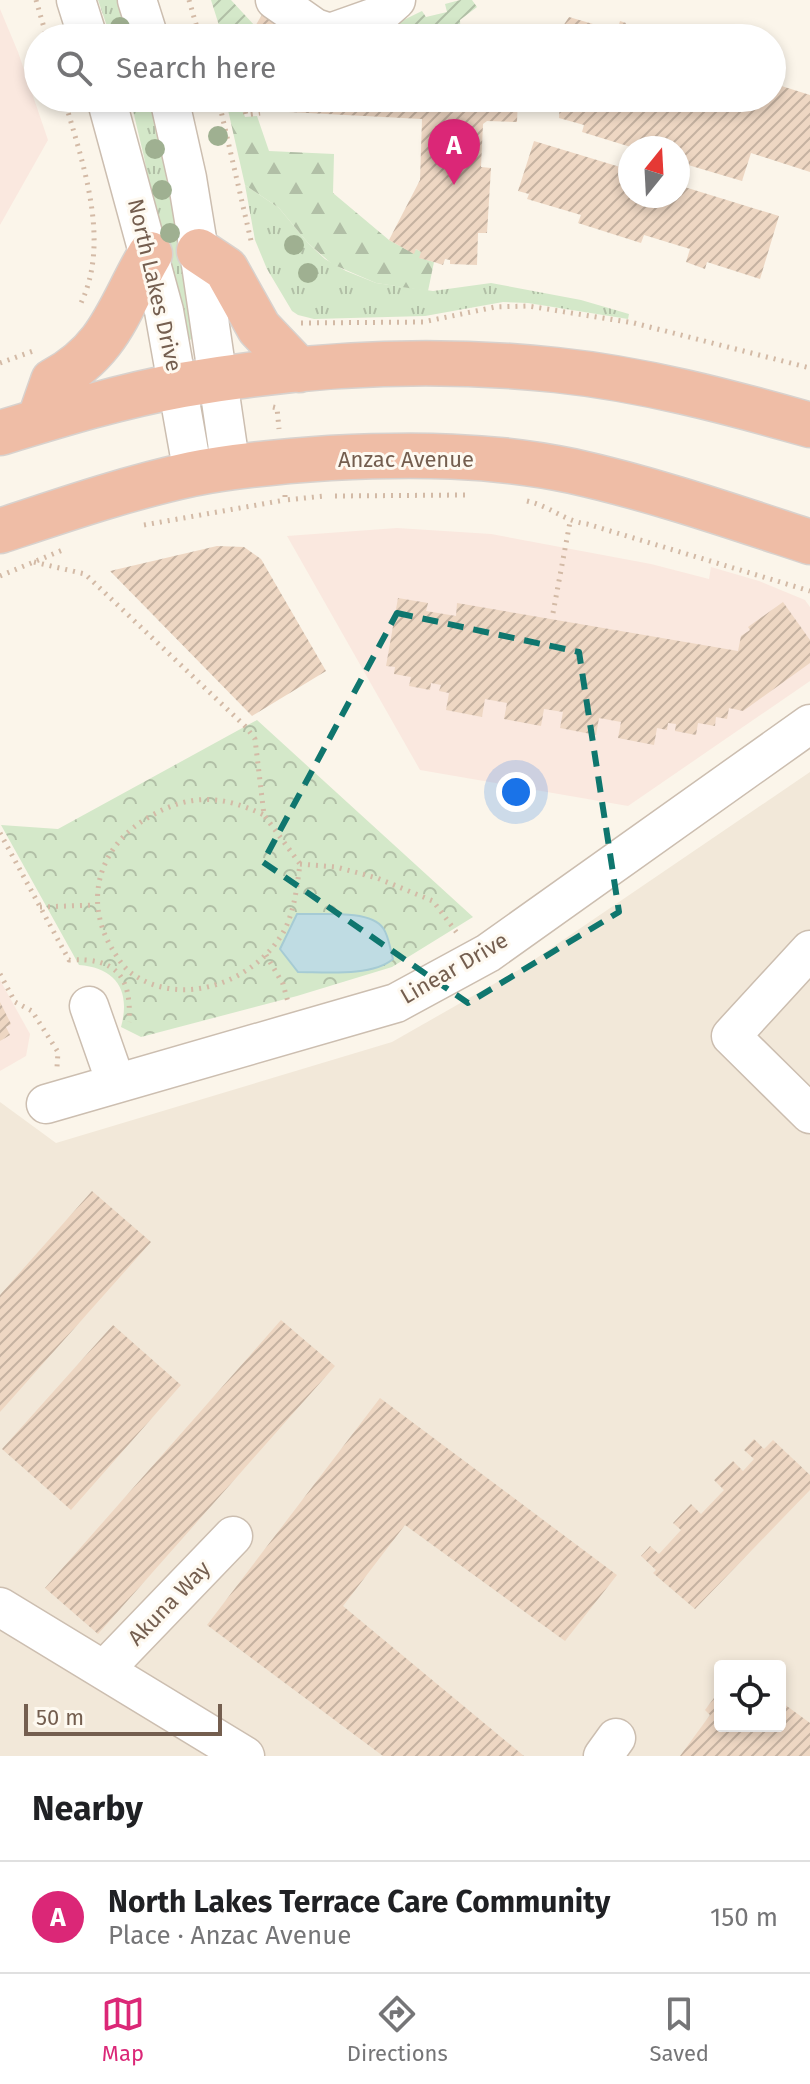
<!DOCTYPE html>
<meta charset="utf-8">
<style>
body{margin:0;font-family:"Fira Sans",sans-serif;background:#f2f2f2;color:#202124}
.controls{position:absolute;right:24px;bottom:24px;display:grid;overflow:hidden;border-radius:8px;box-shadow:0 4px 12px #0003}
.controls button{width:72px;height:72px;display:grid;place-items:center;padding:0;border:0;border-bottom:2px solid #e0e0e0;background:#fff;color:#202124;font:40px sans-serif}
.compass{position:absolute;left:618px;top:136px;width:72px;height:72px;border-radius:50%;background:#fff;box-shadow:0 4px 12px #0003;rotate:18deg}
.scale{position:absolute;left:24px;bottom:20px;width:198px;box-sizing:border-box;padding-left:8px;border:4px solid #745e4f;border-top:0;font-size:22px;line-height:28px;white-space:nowrap;color:#745e4f;-webkit-text-stroke:6px #fef9f0;paint-order:stroke}
.you{position:absolute;left:516px;top:792px;width:28px;height:28px;margin:-20px;border:6px solid #fff;border-radius:50%;background:#1a73e8;box-shadow:0 0 0 12px #1a73e833}
.badge{display:grid;place-items:center;width:52px;height:52px;border-radius:50%;background:#db2777;color:#fff;font-size:26px;font-weight:700}
.pin{position:absolute;translate:-50% -66px;filter:drop-shadow(0 2px 4px #0008)}
.pin::after{content:'';position:absolute;top:42px;width:28px;height:24px;background:inherit;clip-path:polygon(0 0,100% 0,50% 100%)}
.list{margin:0;padding:0;list-style:none}
h2{display:flex;justify-content:space-between;align-items:center;height:104px;margin:0;padding:0 32px;font-size:34px}
h2 small{font-size:26px;font-weight:400;color:#757577}
.list li{display:grid;grid-template-columns:52px 1fr auto;gap:24px;align-items:center;box-sizing:border-box;height:112px;padding:0 32px;border-top:2px solid #e0e0e0}
.list b{display:block;font-size:30px;white-space:nowrap}
.list p{margin:0;font-size:26px;white-space:nowrap;color:#757577}
.list em{font-size:26px;font-style:normal;color:#757577}
.icon{flex:none;width:44px;height:44px;fill:none;stroke:currentColor;stroke-width:2;stroke-linecap:round;stroke-linejoin:round}
.map{position:relative;flex:none;width:810px;height:1756px;overflow:hidden}
.search{position:absolute;background:#fff;box-shadow:0 4px 12px #0003;left:24px;right:24px;top:24px;height:88px;display:flex;align-items:center;gap:20px;box-sizing:border-box;padding:0 28px;border-radius:44px;color:#757577;font-size:30px}
.sheet{height:216px;background:#fff}
nav{display:flex;justify-content:space-around;align-items:center;box-sizing:border-box;height:112px;border-top:2px solid #e0e0e0;background:#fff;font-size:22px;color:#757577}
nav a{display:grid;justify-items:center;gap:4px}
nav .on{color:#db2777}
.map>svg:first-child{display:block}
.residential{fill:#f2e8d9;fill-rule:evenodd}
.commercial{fill:#fae8df}
.grass{fill:url(#grass-tufts)}
.forest{fill:url(#forest-firs)}
.park{fill:url(#park-crowns)}
.garden{fill:url(#garden-furrows)}
.water{fill:#bfdce3;stroke:#a6cbd4;stroke-width:2}
.building{fill:url(#building-hatch)}
.lines{fill:none;stroke-linecap:round;stroke-linejoin:round}
.minor-casing{stroke:#ccbeb0;stroke-width:41}
.highway-casing{stroke:#d8d2ce;stroke-width:47}
.path{stroke:#d3baa6;stroke-width:5;stroke-dasharray:2 6;stroke-linecap:butt}
.minor{stroke:#fff;stroke-width:38}
.highway{stroke:#efbda6;stroke-width:44}
.tree{fill:#9fb091}
.marked{fill:none;stroke:#0f766e;stroke-width:6;stroke-dasharray:16 10;stroke-linejoin:round}
.labels{text-anchor:middle;dominant-baseline:central;stroke-width:6;stroke-linejoin:round;paint-order:stroke}
.street-label{font-size:22px;fill:#745e4f;stroke:#fef9f0}
</style>
<div class="map">
<svg width="810" height="1756" viewBox="0 0 810 1756">
<defs>
<pattern id="grass-tufts" width="24" height="20" patternUnits="userSpaceOnUse" patternTransform="scale(2)"><rect width="24" height="20" fill="#d4e8c9"/><path d="M3 7l-1-3M5 7V3M7 7l1-3M15 17l-1-3M17 17v-4M19 17l1-3" fill="none" stroke="#b1bfa6"/></pattern>
<pattern id="forest-firs" width="22" height="20" patternUnits="userSpaceOnUse" patternTransform="scale(2)"><rect width="22" height="20" fill="#d4e8c9"/><path d="M5 1l3.5 6h-7zM16 11l3.5 6h-7z" fill="#b1bfa6"/></pattern>
<pattern id="park-crowns" width="20" height="18" patternUnits="userSpaceOnUse" patternTransform="scale(2)"><rect width="20" height="18" fill="#d4e8c9"/><path d="M2 6a3 3 0 1 1 6 0M12 15a3 3 0 1 1 6 0" fill="none" stroke="#b1bfa6"/></pattern>
<pattern id="garden-furrows" width="10" height="10" patternUnits="userSpaceOnUse" patternTransform="scale(2)"><rect width="10" height="10" fill="#d4e8c9"/><path d="M-1 1l2-2M0 10L10 0M9 11l2-2" fill="none" stroke="#b1bfa6"/></pattern>
<pattern id="building-hatch" width="6" height="6" patternUnits="userSpaceOnUse" patternTransform="scale(2)"><rect width="6" height="6" fill="#eed7c3"/><path d="M-1 1l2-2M0 6l6-6M5 7l2-2" fill="none" stroke="#c5b2a1"/></pattern>
</defs>
<rect width="100%" height="100%" fill="#fbf5ea"/>
<path class="residential" d="M810,772V1756H0V1102L56,1143L392,1042L522,968ZM720,1666H780V1726H720Z"/>
<path class="commercial" d="M0,9L18,52L48,140L0,225Z
M397,528L491,534L651,564L709,579L711,567L759,581L805,600L810,607V681L628,806L420,770L287,536Z
M0,980L30,1034L26,1056L0,1071Z"/>
<path class="grass" d="M98,0H123L135,38H111Z
M130,98H155L195,336L190,340H186L166,274L144,157Z
M245,185L279,208L308,243L325,259L346,271L376,283L433,291L491,283L581,300L629,314L628,319L528,303L503,302L425,316L314,319L298,315L292,311L267,269L255,240Z"/>
<path class="forest" d="M241,106L245,117L257,116L269,151L334,154L333,193L389,240L413,253L416,249L421,252L420,258L434,262L428,291L376,283L332,264L308,243L279,208L245,185L228,110Z"/>
<path class="park" d="M257,720L473,917L392,967L297,996L141,1037L121,1027C131,990 116,968 79,965L1,825L58,829Z"/>
<path class="garden" d="M211,0H231L255,26L249,36L223,38Z
M460,0H472L477,7L460,20L461,38H414L385,29L422,11L426,17L447,12L445,4Z"/>
<path class="water" d="M297,914C320,915 370,909 383,928C389,936 390,949 393,959C372,977 324,972 298,972L280,949Z"/>
<path class="building" d="M266,8L312,38H248Z
M569,17L617,31L620,21L626,23L623,33L636,38H563V26Z
M772,83L810,95V172L751,153L742,181L678,162V148H634L582,132L584,125L559,118L560,98H772Z
M265,98H518L517,122L487,121L483,124L481,167L491,168L487,233H478L477,265L450,264V260L445,259L443,265L434,262L419,258L421,252L416,249L414,254L389,240L420,180L422,119L269,111Z
M534,141L630,170V196H678V185L779,216L760,279L707,262L705,269L686,262L690,249L644,235L641,243L578,223L581,215L527,199L529,194L518,191Z
M217,546L244,547L261,559L326,671L252,716L110,571Z
M398,598L428,603L426,611L456,616L457,603L738,651L741,636L750,630L748,627L783,602L810,640V663L743,711L729,708L727,719L716,717L715,726L698,723L696,735L675,731L676,724L668,723L667,730L657,728L654,745L618,738L621,722L599,718L596,735L560,728L563,712L544,709L541,726L504,719L507,703L485,699L482,717L446,710L449,693L439,691L441,685L431,683L430,690L409,686L411,677L394,674L395,667L386,666Z
M0,1002L11,1024L6,1027L10,1035L0,1041Z
M92,1191L151,1242L0,1412V1295Z
M281,1320L335,1366L98,1634L45,1588Z
M113,1325L181,1385L71,1510L2,1449Z
M380,1398L617,1575L565,1641L405,1525L343,1606L524,1756H383L207,1625Z
M754,1439L764,1449L773,1440L810,1475V1490L695,1609L653,1573L656,1570L641,1556L650,1546L659,1554L681,1530L673,1523L691,1504L701,1514L724,1490L714,1480L733,1461L743,1471L754,1459L744,1450Z
M720,1690V1726H780V1701L810,1723V1756H680L710,1715L705,1710Z"/>
<g class="lines">
<defs>
<path id="minor" d="M76,0L88,38
M137,0L149,38
M275,0L315,28L330,33L378,16L396,0
M106,98L164,311L193,474
M169,98L187,178L199,251L231,469
M810,950L731,1036L810,1114
M89,1006L116,1083
M46,1104L396,1003L488,953L810,724
M0,1607L245,1756
M104,1670L233,1536
M603,1756L616,1738"/>
<path id="highway" d="M199,251L226,269L259,328L299,370
M39,421L53,381C111,350 119,307 150,254
M0,433C59,415 121,396 182,385C303,364 433,357 556,370C642,379 726,401 810,425
M0,531C63,510 127,488 192,474C237,465 284,461 330,458C411,454 493,454 572,471C653,489 731,516 810,542"/>
</defs>
<use href="#minor" class="minor-casing"/>
<use href="#highway" class="highway-casing"/>
<path class="path" d="M36,0L47,38
M189,0L200,38
M64,98C82,162 112,241 80,305
M218,98L252,245
M221,109L243,103L246,115L260,113
M301,323L423,322L495,307L528,306L634,323L810,368
M0,363L33,351
M273,407L277,408L279,429
M285,495V500L325,496
M335,496L465,495
M527,501C552,507 564,521 587,524L810,591
M144,525L285,500
M34,562L85,574L246,727L255,739L264,815L300,864C297,886 295,908 285,929C258,980 185,1009 134,975C124,969 117,957 111,947C83,898 100,845 149,817C190,793 222,795 264,815
M0,576L65,549
M553,613L570,522
M0,833L69,960C116,957 132,977 129,1022
M300,864L336,867L377,878L433,901L457,933
M40,907L95,905
M266,955L283,984L288,1002
M0,974L15,1002L32,1011L58,1052L57,1067L53,1068"/>
<use href="#minor" class="minor"/>
<use href="#highway" class="highway"/>
</g>
<g class="tree">
<circle cx="120" cy="27" r="10"/>
<circle cx="218" cy="136" r="10"/>
<circle cx="155" cy="149" r="10"/>
<circle cx="162" cy="190" r="10"/>
<circle cx="170" cy="233" r="10"/>
<circle cx="294" cy="245" r="10"/>
<circle cx="308" cy="273" r="10"/>
</g>
<path class="marked" d="M397,613L579,652L619,912L468,1003L263,862Z"/>
<g class="labels">
<g class="street-label">
<text transform="translate(155 285) rotate(77)">North Lakes Drive</text>
<text x="406" y="459">Anzac Avenue</text>
<text transform="translate(454 968) rotate(-30)">Linear Drive</text>
<text transform="translate(169 1603) rotate(-46)">Akuna Way</text>
</g>
</g>
</svg>
<div class="controls">
<button><svg class="icon" aria-label="locate" viewBox="0 0 24 24"><circle cx="12" cy="12" r="6"/><path d="M12 2v4M12 18v4M2 12h4M18 12h4"/></svg></button>
</div>
<svg class="compass" viewBox="-18 -18 36 36"><path d="M0-13l5 13h-10z" fill="#e53935"/><path d="M0 13l5-13h-10z" fill="#757577"/></svg>
<div class="scale">50 m</div>
<div class="you"></div>
<div class="pin badge" style="left:454px;top:185px">A</div>
<div class="search"><svg class="icon" aria-label="search" viewBox="0 0 24 24"><circle cx="10" cy="10" r="6"/><path d="M15 15l6 6"/></svg>Search here</div>
</div>
<section class="sheet">
<h2>Nearby<small></small></h2>
<ul class="list">
<li><span class="badge">A</span><div><b>North Lakes Terrace Care Community</b><p>Place · Anzac Avenue</p></div><em>150 m</em></li>
</ul>
</section>
<nav>
<a class="on"><svg class="icon" aria-label="map" viewBox="0 0 24 24"><path d="M3 6l6-2 6 2 6-2v14l-6 2-6-2-6 2zM9 4v14M15 6v14"/></svg>Map</a>
<a><svg class="icon" aria-label="directions" viewBox="0 0 24 24"><path d="M12 3l9 9-9 9-9-9zM9 14v-3h6M13 9l2 2-2 2"/></svg>Directions</a>
<a><svg class="icon" aria-label="saved" viewBox="0 0 24 24"><path d="M7 4h10v16l-5-4-5 4z"/></svg>Saved</a>
</nav>
